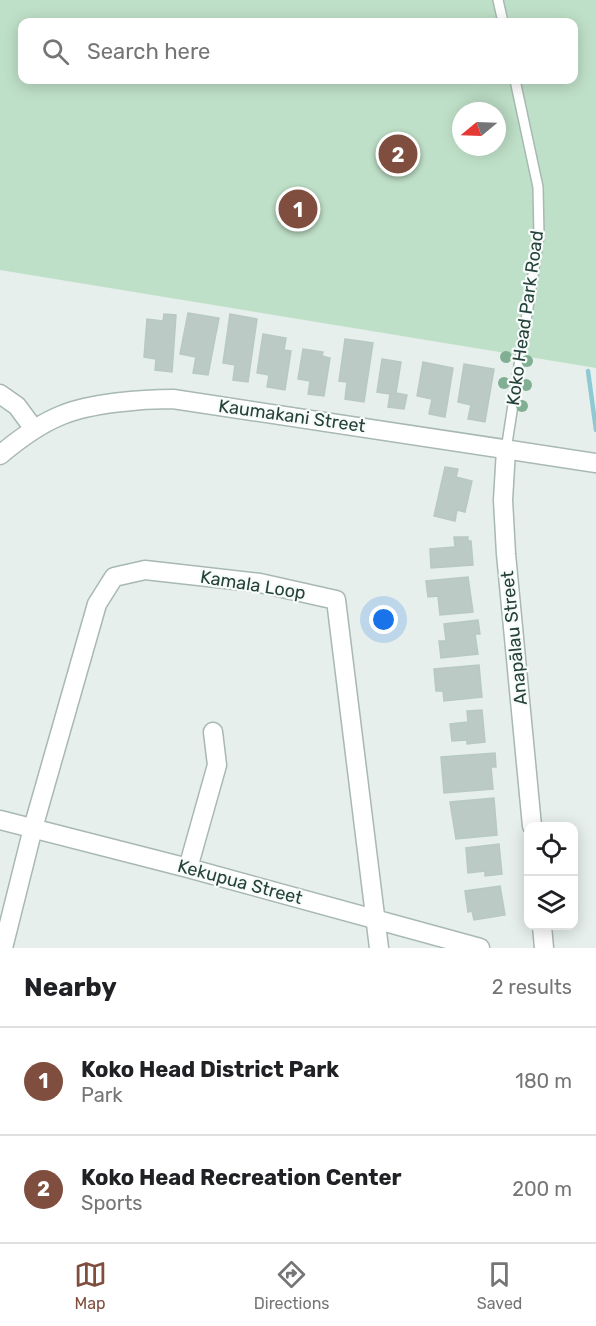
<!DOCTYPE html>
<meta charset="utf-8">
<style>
body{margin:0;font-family:Rubik,sans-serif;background:#f2f2f2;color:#202124}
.controls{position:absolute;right:18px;bottom:18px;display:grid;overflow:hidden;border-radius:12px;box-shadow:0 3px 15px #0003}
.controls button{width:54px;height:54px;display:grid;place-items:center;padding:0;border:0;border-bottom:2px solid #e0e0e0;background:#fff;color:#202124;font:30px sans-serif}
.compass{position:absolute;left:452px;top:102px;width:54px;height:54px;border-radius:50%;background:#fff;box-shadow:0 3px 15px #0003;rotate:251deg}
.you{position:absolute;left:384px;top:620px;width:21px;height:21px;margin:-15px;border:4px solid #fff;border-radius:50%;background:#1a73e8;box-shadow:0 0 0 9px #1a73e833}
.badge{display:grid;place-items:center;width:39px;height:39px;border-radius:50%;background:#7f4e3f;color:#fff;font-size:20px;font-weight:700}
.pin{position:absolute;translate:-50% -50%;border:3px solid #fff;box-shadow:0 2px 6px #0006}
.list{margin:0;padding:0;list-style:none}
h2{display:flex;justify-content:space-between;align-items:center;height:78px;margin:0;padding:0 24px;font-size:26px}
h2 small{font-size:20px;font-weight:400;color:#757577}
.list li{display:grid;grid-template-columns:39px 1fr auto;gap:18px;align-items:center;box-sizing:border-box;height:108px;padding:0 24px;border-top:2px solid #e0e0e0}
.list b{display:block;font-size:22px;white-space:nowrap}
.list p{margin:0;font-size:20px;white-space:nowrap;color:#757577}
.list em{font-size:20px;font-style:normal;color:#757577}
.icon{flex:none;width:33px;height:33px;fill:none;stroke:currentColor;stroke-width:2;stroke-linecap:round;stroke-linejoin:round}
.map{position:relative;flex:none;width:596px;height:948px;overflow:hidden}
.search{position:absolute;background:#fff;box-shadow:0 3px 15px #0003;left:18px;right:18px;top:18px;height:66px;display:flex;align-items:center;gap:15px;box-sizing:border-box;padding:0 21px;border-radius:12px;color:#757577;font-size:22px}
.sheet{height:294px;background:#fff}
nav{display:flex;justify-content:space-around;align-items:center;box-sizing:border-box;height:84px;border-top:2px solid #e0e0e0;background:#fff;font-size:16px;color:#757577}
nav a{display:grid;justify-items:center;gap:3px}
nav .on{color:#7f4e3f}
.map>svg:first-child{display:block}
.green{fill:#bfe0c8;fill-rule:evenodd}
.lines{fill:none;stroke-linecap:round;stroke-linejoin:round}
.stream{stroke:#8ec9d4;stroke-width:4.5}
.building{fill:#bbcac4;stroke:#b8c9c2;stroke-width:1.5}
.lane-casing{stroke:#a8b8b2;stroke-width:12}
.street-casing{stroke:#a8b8b2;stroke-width:21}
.lane{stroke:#fff;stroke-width:9}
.street{stroke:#fff;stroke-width:18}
.tree{fill:#80af93}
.labels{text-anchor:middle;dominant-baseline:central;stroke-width:4.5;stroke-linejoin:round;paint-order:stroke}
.street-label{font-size:18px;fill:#24423a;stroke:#f7fbf9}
</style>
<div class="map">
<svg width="596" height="948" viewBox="0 0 596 948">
<rect width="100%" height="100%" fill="#e6efeb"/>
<path class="green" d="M0,0H596V368L0,270ZM22,22H574V80H22ZM461,111H497V147H461Z"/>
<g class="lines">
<path class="stream" d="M588,371L596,430"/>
</g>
<path class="building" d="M188,313L219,318L208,375L193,373L196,357L180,354Z
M164,314L176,315L172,372L155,370L156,359L144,357L147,319L163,321Z
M230,314L257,319L248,382L233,380L235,365L223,363Z
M263,334L286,338L284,350L291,351L285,390L267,387L269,375L257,373Z
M345,339L373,343L364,402L345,399L347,382L339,381Z
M303,349L323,352L322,356L330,358L324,396L308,394L310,381L298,379Z
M382,359L401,362L396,393L407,395L404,409L388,407L390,394L377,392Z
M423,362L453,368L445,417L429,414L432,399L417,396Z
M464,364L494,369L485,422L468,419L471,405L458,402Z
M445,467L458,469L456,477L472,481L465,512L457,510L455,521L434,516Z
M454,537H468V541H471L473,565L431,568L430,549L455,547Z
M468,577L473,612L440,615L438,596L428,597L426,581Z
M478,620L480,634H475L478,654L441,658L439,641H446L444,624Z
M479,665L482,697L444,701L443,691H436L434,669Z
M482,710L485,742L467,744V740L452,741L450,724L468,722L467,711Z
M495,753L496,767H491L493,789L444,793L441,757Z
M494,798L497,835L456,839L450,802Z
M499,844L502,874L485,876V871L468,873L466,848Z
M500,886L505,915L474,920L472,911L468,912L465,891Z"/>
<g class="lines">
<defs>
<path id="lane" d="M498,0L503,22
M506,450L539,236L538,187L515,80"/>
<path id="street" d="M0,394L17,406L34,429
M506,450L503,500L506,554L532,826
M0,455C19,439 39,424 62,415C91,403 142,399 173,399L596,463
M0,820L188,868L480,948
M188,868L217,765L213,732
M542,926L544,948
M3,948L33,828L97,604L114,577L145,570L260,583L336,600L379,948"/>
</defs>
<use href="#lane" class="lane-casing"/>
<use href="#street" class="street-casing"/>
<use href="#lane" class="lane"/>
<use href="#street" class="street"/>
</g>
<g class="tree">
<circle cx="506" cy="357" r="6"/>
<circle cx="527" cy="361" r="6"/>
<circle cx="504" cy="383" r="6"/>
<circle cx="526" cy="385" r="6"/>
<circle cx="522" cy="406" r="6"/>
</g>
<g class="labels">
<g class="street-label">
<text transform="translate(525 318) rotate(-82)">Koko Head Park Road</text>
<text transform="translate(292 416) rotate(8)">Kaumakani Street</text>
<text transform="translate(253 585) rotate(9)">Kamala Loop</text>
<text transform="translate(514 638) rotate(-96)">Anapālau Street</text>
<text transform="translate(240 882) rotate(15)">Kekupua Street</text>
</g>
</g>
</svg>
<div class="controls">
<button><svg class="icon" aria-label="locate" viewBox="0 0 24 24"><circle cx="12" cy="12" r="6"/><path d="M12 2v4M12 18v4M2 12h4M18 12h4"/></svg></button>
<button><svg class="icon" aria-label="layers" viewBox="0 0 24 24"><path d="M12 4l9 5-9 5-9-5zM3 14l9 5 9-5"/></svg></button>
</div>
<svg class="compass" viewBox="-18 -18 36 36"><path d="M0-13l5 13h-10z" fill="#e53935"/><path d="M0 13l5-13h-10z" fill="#757577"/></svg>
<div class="you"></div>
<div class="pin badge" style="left:298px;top:209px">1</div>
<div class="pin badge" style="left:398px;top:154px">2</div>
<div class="search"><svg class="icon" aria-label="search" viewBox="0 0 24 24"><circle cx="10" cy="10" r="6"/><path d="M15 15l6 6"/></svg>Search here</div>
</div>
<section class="sheet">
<h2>Nearby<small>2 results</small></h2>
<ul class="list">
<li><span class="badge">1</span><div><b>Koko Head District Park</b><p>Park</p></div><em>180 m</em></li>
<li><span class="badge">2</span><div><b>Koko Head Recreation Center</b><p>Sports</p></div><em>200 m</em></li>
</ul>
</section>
<nav>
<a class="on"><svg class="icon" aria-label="map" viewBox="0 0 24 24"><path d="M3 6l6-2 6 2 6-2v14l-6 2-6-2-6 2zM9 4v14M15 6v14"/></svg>Map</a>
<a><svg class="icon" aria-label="directions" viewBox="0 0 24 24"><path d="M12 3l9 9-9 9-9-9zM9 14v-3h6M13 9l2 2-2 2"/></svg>Directions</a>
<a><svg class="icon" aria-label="saved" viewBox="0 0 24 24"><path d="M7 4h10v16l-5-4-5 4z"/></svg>Saved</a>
</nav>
